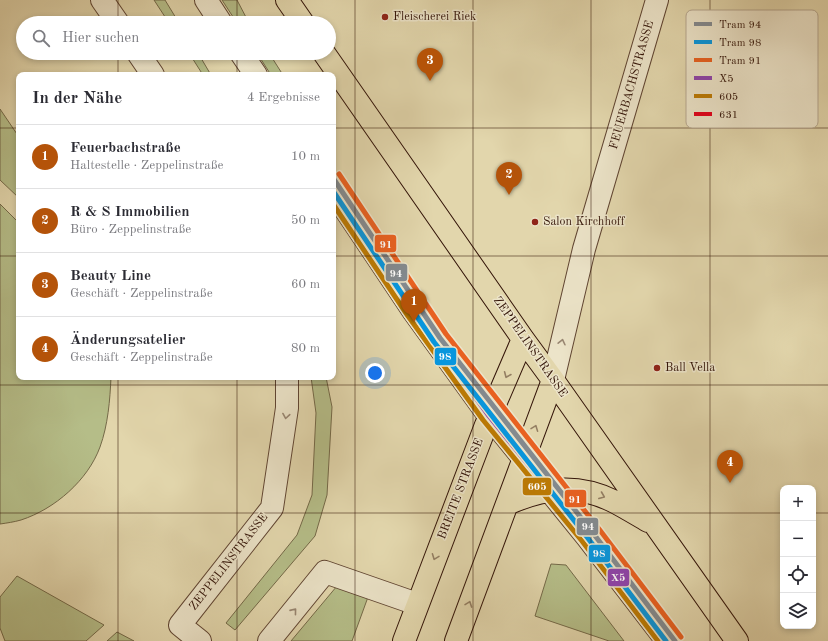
<!DOCTYPE html>
<html lang="de">
<meta charset="utf-8">
<style>
body{margin:0;font-family:"Old Standard TT",serif;background:#f2f2f3;color:#2b2b33}
.controls{position:absolute;right:12px;bottom:12px;display:grid;overflow:hidden;border-radius:8px;box-shadow:0 2px 6px #0003}
.controls button{width:36px;height:36px;display:grid;place-items:center;padding:0;border:0;border-bottom:1px solid #e1e1e2;background:#fff;color:#2b2b33;font:20px sans-serif}
.you{position:absolute;left:375px;top:373px;width:14px;height:14px;margin:-10px;border:3px solid #fff;border-radius:50%;background:#1a73e8;box-shadow:0 0 0 6px #1a73e833}
.badge{display:grid;place-items:center;width:26px;height:26px;border-radius:50%;background:#b45309;color:#fff;font-size:13px;font-weight:700}
.pin{position:absolute;translate:-50% -33px;filter:drop-shadow(0 1px 2px #0008)}
.pin::after{content:'';position:absolute;top:21px;width:14px;height:12px;background:inherit;clip-path:polygon(0 0,100% 0,50% 100%)}
.list{margin:0;padding:0;list-style:none}
h2{display:flex;justify-content:space-between;align-items:center;height:52px;margin:0;padding:0 16px;font-size:17px}
h2 small{font-size:13px;font-weight:400;color:#7c7c81}
.list li{display:grid;grid-template-columns:26px 1fr auto;gap:12px;align-items:center;box-sizing:border-box;height:64px;padding:0 16px;border-top:1px solid #e1e1e2}
.list b{display:block;font-size:15px;white-space:nowrap}
.list p{margin:0;font-size:13px;white-space:nowrap;color:#7c7c81}
.list em{font-size:13px;font-style:normal;color:#7c7c81}
.icon{flex:none;width:22px;height:22px;fill:none;stroke:currentColor;stroke-width:2;stroke-linecap:round;stroke-linejoin:round}
.map{position:relative;flex:none;width:828px;height:641px;overflow:hidden}
.search{position:absolute;background:#fff;box-shadow:0 2px 6px #0003;left:16px;top:16px;width:320px;height:44px;display:flex;align-items:center;gap:10px;box-sizing:border-box;padding:0 14px;border-radius:22px;color:#7c7c81;font-size:15px}
.panel{position:absolute;background:#fff;box-shadow:0 2px 6px #0003;left:16px;top:72px;width:320px;height:308px;border-radius:8px}
.map>svg:first-child{display:block}
.green{fill:#b5bd88;stroke:#746948}
.lines{fill:none;stroke-linecap:round;stroke-linejoin:round}
.minor-casing{stroke:#604532;stroke-width:24}
.major-casing{stroke:#341509;stroke-width:24}
.minor{stroke:#ece4c9;stroke-width:22}
.major{stroke:#e2d6ac;stroke-width:22}
.bus-1-casing{stroke:#ece4c9;stroke-width:8}
.bus-2-casing{stroke:#ece4c9;stroke-width:8}
.bus-3-casing{stroke:#ece4c9;stroke-width:8}
.bus-1{stroke:#8e44ad;stroke-width:5}
.bus-2{stroke:#bc7a03;stroke-width:5}
.bus-3{stroke:#e2001a;stroke-width:5}
.tram-1-casing{stroke:#ece4c9;stroke-width:8}
.tram-2-casing{stroke:#ece4c9;stroke-width:8}
.tram-3-casing{stroke:#ece4c9;stroke-width:8}
.tram-1{stroke:#838a8f;stroke-width:5}
.tram-2{stroke:#0896dd;stroke-width:5}
.tram-3{stroke:#e86121;stroke-width:5}
.oneway{stroke:#998773}
.oneway2{stroke:#947f63}
.grid{fill:none;stroke:#341509;stroke-width:1;stroke-opacity:0.55}
.poi-dot{fill:#8f2418;stroke:#ece4c9;stroke-width:1.5}
.labels{text-anchor:middle;dominant-baseline:central;stroke-width:3;stroke-linejoin:round;paint-order:stroke}
.poi-label{font-size:12px;fill:#341509;stroke:#ece4c9;text-anchor:start}
.street-label{font-size:12px;fill:#341509;stroke:#ece4c9}
.key{fill:#ece4c9;stroke:#b5a68f;stroke-width:1}
.key-label{font-size:11px;fill:#341509}
.line-badge{stroke:#ece4c9;stroke-width:1.5}
.badge-label{font-size:11px;text-anchor:middle;font-weight:bold;fill:#fff}
</style>
<div class="map">
<svg width="828" height="641" viewBox="0 0 828 641">
<rect width="100%" height="100%" fill="#e2d6ac"/>
<filter id="stains"><feTurbulence type="fractalNoise" baseFrequency=".005" numOctaves="4"/><feColorMatrix values="0 0 0 0 .2 0 0 0 0 .09 0 0 0 0 .02 0 0 0 .5 -.17"/></filter>
<radialGradient id="worn" r=".72"><stop offset=".6" stop-color="#630" stop-opacity="0"/><stop offset="1" stop-color="#630" stop-opacity=".3"/></radialGradient>
<path class="green" d="M154,0H165L179,23H169Z
M222,0H237L249,23H237Z
M189,53H198L211,75H203Z
M257,53H269L283,75H271Z
M0,109L19,137V198L0,180Z
M0,204L19,223V377H111C110,400 108,425 100,447C88,480 55,509 21,520C14,522 7,523 0,524Z
M311,377H326L332,407L327,495L315,536L235,630L226,623L297,535L312,495L316,413Z
M551,564L566,565L624,641H609L535,616Z
M17,576L104,625L86,641H5L0,628V597Z
M337,586L368,597L352,641H291Z
M117,632L134,641H107Z"/>
<g class="lines">
<defs>
<path id="minor" d="M102,0L118,23
M206,0L221,23
M138,53L153,75
M241,53L256,75
M333,191L414,312L489,416L587,537L667,641
M553,380L584,249L657,0
M200,641L180,625L272,508L287,408V377
M269,641L325,572L417,604"/>
<path id="major" d="M287,0L303,23
M324,53L523,339L553,380L737,641
M507,504C543,488 576,483 613,501C625,507 636,514 648,521
M404,641L486,425L523,339
M456,641L553,380"/>
</defs>
<use href="#minor" class="minor-casing"/>
<use href="#major" class="major-casing"/>
<use href="#minor" class="minor"/>
<use href="#major" class="major"/>
<defs>
<path id="bus-1" d="M333,191L414,312L489,416L587,537L667,641"/>
<path id="bus-2" d="M333,204L408,316L483,420L582,541L658,641"/>
<path id="bus-3" d="M339,187L420,308L495,412L592,533L673,637"/>
</defs>
<use href="#bus-1" class="bus-1-casing"/>
<use href="#bus-2" class="bus-2-casing"/>
<use href="#bus-3" class="bus-3-casing"/>
<use href="#bus-1" class="bus-1"/>
<use href="#bus-2" class="bus-2"/>
<use href="#bus-3" class="bus-3"/>
<defs>
<path id="tram-1" d="M333,178L440,338L593,533L675,641"/>
<path id="tram-2" d="M333,191L434,342L587,537L666,641"/>
<path id="tram-3" d="M339,174L446,334L599,529L681,637"/>
</defs>
<use href="#tram-1" class="tram-1-casing"/>
<use href="#tram-2" class="tram-2-casing"/>
<use href="#tram-3" class="tram-3-casing"/>
<use href="#tram-1" class="tram-1"/>
<use href="#tram-2" class="tram-2"/>
<use href="#tram-3" class="tram-3"/>
</g>
<defs><path id="oneway-chevron" d="M-2-3.5L2.5 0L-2 3.5" fill="none" stroke-width="1.6" stroke-linecap="round" stroke-linejoin="round"/></defs>
<g class="oneway">
<use href="#oneway-chevron" transform="translate(562 342) rotate(-77)"/>
<use href="#oneway-chevron" transform="translate(286 416) rotate(99)"/>
<use href="#oneway-chevron" transform="translate(294 611) rotate(-51)"/>
</g>
<g class="oneway2">
<use href="#oneway-chevron" transform="translate(507 375) rotate(113)"/>
<use href="#oneway-chevron" transform="translate(535 428) rotate(-69)"/>
<use href="#oneway-chevron" transform="translate(602 496) rotate(22)"/>
<use href="#oneway-chevron" transform="translate(435 557) rotate(111)"/>
<use href="#oneway-chevron" transform="translate(469 604) rotate(-70)"/>
</g>
<path class="grid" d="M118,0V23M237,0V23M355,0V641M473,0V641M591,0V641M710,0V641M118,53V75M237,53V75M0,128H19M333,128H828M0,256H19M333,256H828M118,377V641M237,377V641M0,385H828M0,513H783M813,513H828"/>
<g class="poi-dot">
<circle cx="385" cy="17" r="4"/>
<circle cx="535" cy="222" r="4"/>
<circle cx="657" cy="368" r="4"/>
</g>
<g class="labels">
<g class="poi-label">
<text x="393" y="17">Fleischerei Riek</text>
<text x="543" y="222">Salon Kirchhoff</text>
<text x="665" y="368">Ball Vella</text>
</g>
<g class="street-label">
<text transform="translate(632 85) rotate(-74)">FEUERBACHSTRASSE</text>
<text transform="translate(530 347) rotate(55)">ZEPPELINSTRASSE</text>
<text transform="translate(461 489) rotate(-69)">BREITE STRASSE</text>
<text transform="translate(229 562) rotate(-52)">ZEPPELINSTRASSE</text>
</g>
</g>
<rect x="686" y="10" width="132" height="118" rx="6" class="key"/>
<rect x="694" y="22" width="18" height="4" fill="#838a8f"/>
<rect x="694" y="40" width="18" height="4" fill="#0896dd"/>
<rect x="694" y="58" width="18" height="4" fill="#e86121"/>
<rect x="694" y="76" width="18" height="4" fill="#8e44ad"/>
<rect x="694" y="94" width="18" height="4" fill="#bc7a03"/>
<rect x="694" y="112" width="18" height="4" fill="#e2001a"/>
<g class="key-label">
<text x="719" y="28">Tram 94</text>
<text x="719" y="46">Tram 98</text>
<text x="719" y="64">Tram 91</text>
<text x="719" y="82">X5</text>
<text x="719" y="100">605</text>
<text x="719" y="118">631</text>
</g>
<g class="line-badge">
<rect x="374" y="234" width="23" height="19" rx="4" fill="#e86121"/>
<rect x="385" y="263" width="23" height="19" rx="4" fill="#838a8f"/>
<rect x="434" y="347" width="23" height="19" rx="4" fill="#0896dd"/>
<rect x="522" y="477" width="30" height="19" rx="4" fill="#bc7a03"/>
<rect x="564" y="489" width="23" height="19" rx="4" fill="#e86121"/>
<rect x="576" y="517" width="23" height="19" rx="4" fill="#838a8f"/>
<rect x="588" y="544" width="23" height="19" rx="4" fill="#0896dd"/>
<rect x="607" y="568" width="23" height="19" rx="4" fill="#8e44ad"/>
</g>
<g class="badge-label">
<text x="386" y="248">91</text>
<text x="396" y="277">94</text>
<text x="445" y="360">98</text>
<text x="537" y="490">605</text>
<text x="575" y="503">91</text>
<text x="588" y="530">94</text>
<text x="599" y="557">98</text>
<text x="618" y="581">X5</text>
</g>
<rect width="100%" height="100%" filter="url(#stains)"/>
<rect width="100%" height="100%" fill="url(#worn)"/>
</svg>
<div class="controls">
<button>+</button>
<button>−</button>
<button><svg class="icon" aria-label="locate" viewBox="0 0 24 24"><circle cx="12" cy="12" r="6"/><path d="M12 2v4M12 18v4M2 12h4M18 12h4"/></svg></button>
<button><svg class="icon" aria-label="layers" viewBox="0 0 24 24"><path d="M12 4l9 5-9 5-9-5zM3 14l9 5 9-5"/></svg></button>
</div>
<div class="you"></div>
<div class="pin badge" style="left:414px;top:322px">1</div>
<div class="pin badge" style="left:509px;top:195px">2</div>
<div class="pin badge" style="left:430px;top:81px">3</div>
<div class="pin badge" style="left:730px;top:483px">4</div>
<div class="search"><svg class="icon" aria-label="search" viewBox="0 0 24 24"><circle cx="10" cy="10" r="6"/><path d="M15 15l6 6"/></svg>Hier suchen</div>
<section class="panel">
<h2>In der Nähe<small>4 Ergebnisse</small></h2>
<ul class="list">
<li><span class="badge">1</span><div><b>Feuerbachstraße</b><p>Haltestelle · Zeppelinstraße</p></div><em>10 m</em></li>
<li><span class="badge">2</span><div><b>R &amp; S Immobilien</b><p>Büro · Zeppelinstraße</p></div><em>50 m</em></li>
<li><span class="badge">3</span><div><b>Beauty Line</b><p>Geschäft · Zeppelinstraße</p></div><em>60 m</em></li>
<li><span class="badge">4</span><div><b>Änderungsatelier</b><p>Geschäft · Zeppelinstraße</p></div><em>80 m</em></li>
</ul>
</section>
</div>
